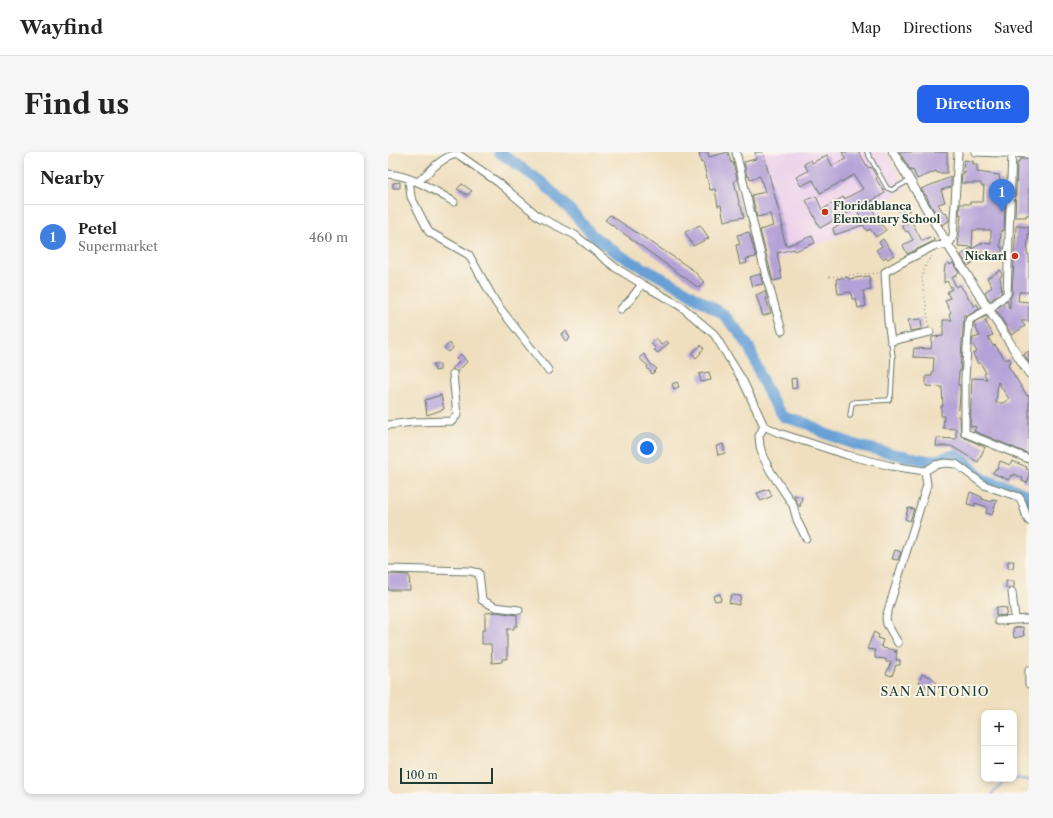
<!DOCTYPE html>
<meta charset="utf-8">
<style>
body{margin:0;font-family:"Libre Caslon Text",serif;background:#f6f6f6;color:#222}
.controls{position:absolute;right:12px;bottom:12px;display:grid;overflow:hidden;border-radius:8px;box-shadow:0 2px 6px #0003}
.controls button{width:36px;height:36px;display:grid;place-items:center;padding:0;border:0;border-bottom:1px solid #e0e0e0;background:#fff;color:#222;font:20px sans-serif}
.scale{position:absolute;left:12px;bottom:10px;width:93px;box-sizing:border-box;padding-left:4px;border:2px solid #1f3d34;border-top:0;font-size:11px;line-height:14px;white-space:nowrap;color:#1f3d34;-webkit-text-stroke:3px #fbf7ec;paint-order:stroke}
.you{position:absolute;left:259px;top:296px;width:14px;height:14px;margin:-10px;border:3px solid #fff;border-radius:50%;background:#1a73e8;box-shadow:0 0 0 6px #1a73e833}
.badge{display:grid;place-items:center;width:26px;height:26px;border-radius:50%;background:#2563eb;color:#fff;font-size:13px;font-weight:700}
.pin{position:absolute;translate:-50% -33px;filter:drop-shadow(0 1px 2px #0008)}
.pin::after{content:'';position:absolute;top:21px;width:14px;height:12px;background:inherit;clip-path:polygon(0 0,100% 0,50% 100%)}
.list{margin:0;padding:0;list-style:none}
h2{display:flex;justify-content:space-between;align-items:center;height:52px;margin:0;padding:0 16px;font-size:17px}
h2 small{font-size:13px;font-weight:400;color:#767676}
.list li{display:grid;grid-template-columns:26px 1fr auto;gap:12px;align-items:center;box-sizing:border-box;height:64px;padding:0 16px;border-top:1px solid #e0e0e0}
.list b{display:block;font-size:15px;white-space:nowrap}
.list p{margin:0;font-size:13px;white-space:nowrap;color:#767676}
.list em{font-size:13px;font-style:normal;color:#767676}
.map{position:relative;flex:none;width:641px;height:642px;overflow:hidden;border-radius:8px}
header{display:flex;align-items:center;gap:24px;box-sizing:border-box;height:56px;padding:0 20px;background:#fff;border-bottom:1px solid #e0e0e0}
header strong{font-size:19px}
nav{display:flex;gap:22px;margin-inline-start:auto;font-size:14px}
.intro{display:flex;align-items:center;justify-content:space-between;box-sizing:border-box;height:96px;padding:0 24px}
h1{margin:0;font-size:28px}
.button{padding:10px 18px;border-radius:8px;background:#2563eb;color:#fff;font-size:14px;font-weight:700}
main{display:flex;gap:24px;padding:0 24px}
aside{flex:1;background:#fff;border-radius:8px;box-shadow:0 2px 6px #0003}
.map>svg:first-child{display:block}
.built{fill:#ecd1ea}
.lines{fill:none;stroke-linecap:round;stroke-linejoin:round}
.stream{stroke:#68a0d6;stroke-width:2}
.river{stroke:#68a0d6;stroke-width:11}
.building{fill:#b4a1d7;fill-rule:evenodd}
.service-casing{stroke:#687665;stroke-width:5.5}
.minor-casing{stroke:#687665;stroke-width:9}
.tertiary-casing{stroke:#687665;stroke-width:10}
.path{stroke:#687665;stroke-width:1;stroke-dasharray:1 3;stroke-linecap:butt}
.service{stroke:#fff;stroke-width:3.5}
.minor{stroke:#fff;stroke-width:7}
.tertiary{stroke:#fff;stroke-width:8}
.poi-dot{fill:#c8321e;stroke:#fbf7ec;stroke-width:1.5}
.labels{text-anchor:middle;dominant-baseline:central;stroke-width:3.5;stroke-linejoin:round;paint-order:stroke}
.poi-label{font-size:11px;font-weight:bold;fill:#1f3d34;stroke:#fbf7ec;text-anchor:start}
.quarter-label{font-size:13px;letter-spacing:1px;fill:#1f3d34;stroke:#fbf7ec}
</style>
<header>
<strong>Wayfind</strong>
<nav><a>Map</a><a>Directions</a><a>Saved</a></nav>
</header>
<div class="intro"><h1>Find us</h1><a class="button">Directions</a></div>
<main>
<aside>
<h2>Nearby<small></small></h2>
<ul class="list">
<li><span class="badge" style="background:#3f7fe0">1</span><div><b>Petel</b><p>Supermarket</p></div><em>460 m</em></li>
</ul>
</aside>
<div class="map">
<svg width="641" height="642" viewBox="0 0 641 642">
<rect width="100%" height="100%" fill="#fbf7ec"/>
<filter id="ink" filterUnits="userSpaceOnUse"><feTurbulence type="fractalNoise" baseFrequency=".025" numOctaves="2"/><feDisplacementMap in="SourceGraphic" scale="8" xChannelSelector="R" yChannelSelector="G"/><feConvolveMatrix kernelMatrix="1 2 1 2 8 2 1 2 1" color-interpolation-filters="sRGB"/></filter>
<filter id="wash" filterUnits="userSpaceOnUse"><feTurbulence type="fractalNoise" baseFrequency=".012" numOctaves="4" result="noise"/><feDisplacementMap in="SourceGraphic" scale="16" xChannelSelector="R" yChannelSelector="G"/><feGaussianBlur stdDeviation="0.9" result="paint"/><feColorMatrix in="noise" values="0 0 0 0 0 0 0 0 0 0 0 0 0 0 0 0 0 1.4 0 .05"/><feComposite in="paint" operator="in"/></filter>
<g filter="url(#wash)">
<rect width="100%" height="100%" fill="#efdfbf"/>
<path class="built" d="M366,0H498L519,37L490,53L497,67L391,107Z"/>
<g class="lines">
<path class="stream" d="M626,627L641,629
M604,642L619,627"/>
<path class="river" d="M111,0L155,31L188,64L204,83L230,102L289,134L335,162L350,179L361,195L375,230L384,248L396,265L420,272L438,282L468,293L511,303L542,309L570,302L594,327L624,336L637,342L641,353"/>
</g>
<g id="blocks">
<path class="building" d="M316,0H320L321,5L340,0L343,11L345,10L349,27L346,29L352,54H353L356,65L336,69L333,53L330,54L327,37L322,38L315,10L313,11L311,1Z
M367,0H375L395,75H393L398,94L424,84L427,91L407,99L406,97L389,101L394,127L385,129L372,78L385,74L382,62L369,65L364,43L377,40L372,24L362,27L361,24L359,25L356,10L368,7Z
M454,0H471L480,16L483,15L489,26L488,27L497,41L482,50L491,73L493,72L498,78L488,85L482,77L479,79L475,73L447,83L445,76L473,66L468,56L432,76L418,48L428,44L434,58L455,45L456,47L475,37L466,23L432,41L425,28L413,34L408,25L420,19L416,12L423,8L424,11L439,3L444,14L458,7Z
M511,0H559V21H549L548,19L529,27L525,18L523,19Z
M632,7H641V63H638V65H627L629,11H631Z
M576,8L585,9V12H589V20L611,23L612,29H615L613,52H617L616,79L613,78L612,95H614V101L586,100L590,107L580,114L573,103L584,95L570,94L573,62L571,63L572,52H582V50H595L596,34H593V31H573L574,22L578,20H575ZM585,78H603V92L594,91L584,97Z
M563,25V35L553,38L557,50L550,52L556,62L558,61L561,67V69L554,73L541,50L538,43H537L533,37Z
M12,30V36H5V31Z
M74,32L84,39L79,43L69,37Z
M517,52L522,58L517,61L513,55Z
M222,63L305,118L316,130L311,136L217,68Z
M523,68L534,89L545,85L546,89L519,102L515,93L525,88L520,79L518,80L514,74Z
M312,73L321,86L305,94L297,80Z
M628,74L641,75L639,102H641V140H631L630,149L641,150V169H633L637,174L624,183L608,158L619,148L621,156H622V146L624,142Z
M361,80L368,105L358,107L359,111L352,113L348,93L352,92L349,83Z
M495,87L506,103L500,107L498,105L495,107L488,98L494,94L491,90Z
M561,111L562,113L565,111L571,121L564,126L568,135L572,133L586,154L589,152L591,157L578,165L576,162L572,220H571L570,233H572V244L570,265H572L573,284L597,295L590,310L563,294H548L549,286L568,287V277L555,276L556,264H553V254H555L554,235L538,234V224H544V220H545L546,206L525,205L526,196L543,197L544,185L555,184V168H564L561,162L563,160L557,149L562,146L559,140L564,137L559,129L556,131V121L557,113Z
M613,118L614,124L612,125L614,140L602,149L597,141V140L604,135L599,126Z
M372,122L375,132L364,134L361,125Z
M481,124L483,138L475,139L478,154L470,156L468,147H464L463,140L450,142L448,127L460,125V127Z
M377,139L379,147H378L383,161L375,164L368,143Z
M598,164L600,167L597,169L605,183L600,185L605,194L607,193L612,200L617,208L621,206L623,210L620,212L621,215L639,244L641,243V302L586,279L588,275L582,274L584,226L599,227L596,222L598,221L592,210L590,212L585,202L589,200L584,191L585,186L592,184L587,174H586V171ZM610,230L621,247L615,251H608Z
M533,167L534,177L522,179L520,168Z
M178,179L182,186L178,190L173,182Z
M268,186L273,193L278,189L281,191L270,201L266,198L268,197L263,191Z
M62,191L65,196L61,200L56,196Z
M313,193L316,197L312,200L313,201L308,206L304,201Z
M641,199V211L636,202Z
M73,202L79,210L69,220L64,217L71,210L68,207Z
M256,202L263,212L269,217L264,222L259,216L260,214L251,206Z
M45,212H52V218L47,219Z
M321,220L323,228L313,230L311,222Z
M408,226L409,236L404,237L403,227Z
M289,230L291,235L286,237L284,232Z
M53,243L56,257L39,263L37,248Z
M335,292L337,301L330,303L328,294Z
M612,309L622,313L624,309L639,315L638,317L641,318V326L639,331L634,329L635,326L626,322V324L623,323L621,328L605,321L607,317L609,318Z
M381,337L384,344L373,349L369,341Z
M582,340L594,345V347L603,350L604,347L609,348L604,363L598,361L599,355L587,351V354L579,352Z
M406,343L414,345L412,355L406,345Z
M520,356L526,357L522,369L517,367Z
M507,398L513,400L510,408L504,407Z
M620,409H626L625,416H620Z
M0,422L21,423L22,438H0Z
M618,429H626V435L618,437Z
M332,442L333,448L327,449L325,444Z
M343,443L353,444L351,453L341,451Z
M608,455L619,456L618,463L608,464Z
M109,460L129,463V474H126V477H119V507H114V510L104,511L103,492H94V478H97V461Z
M635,475L636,484L626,486L625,476Z
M486,480L491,483L490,486L495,488L493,494L495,495V496L507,498V501L508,498H509L508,508H512V513H508L504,524L498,522L503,510H498V507L487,506V498L479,497Z
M534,522L543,525L548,531L542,537L538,532L536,537L532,535L534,531L531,530Z"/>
</g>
</g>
<g filter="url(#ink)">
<use href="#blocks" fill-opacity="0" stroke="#687665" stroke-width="1"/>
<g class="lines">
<defs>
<path id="service" d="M479,0L499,36L504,38L522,28
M462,264L464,251L467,250L501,248L503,243L505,206L503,189"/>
<path id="minor" d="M348,0L377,120L394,179
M587,0L641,2
M624,0L619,142L601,157L581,168L577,226V281L641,307
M0,22C24,24 46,38 66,50
M21,28L23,45L41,80L81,103L108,151L160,218
M30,30C39,22 58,0 71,3L111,31L151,65L187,83L228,116L254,132
M233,157L243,147L254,132L294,155L326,182L355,229L376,274L391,281L459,303L503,314L537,319L547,313L557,311L568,312L596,333L631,345C636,351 636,361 641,369
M542,180L503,189L500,169L497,120L515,110L546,94L560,93L565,85L570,0
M0,273L26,270L64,269L69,263L65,222
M376,274L371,284L372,294L375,305L383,320L405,353L409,368L418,386
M0,417L82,419L91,421L94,448L107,455L131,458
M624,440L627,467
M610,469L641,467
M510,491L499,472L498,465L539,333L537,319
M641,518V532"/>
<path id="tertiary" d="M505,0L560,93L641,221"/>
</defs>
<use href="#service" class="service-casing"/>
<use href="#minor" class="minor-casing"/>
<use href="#tertiary" class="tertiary-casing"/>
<path class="path" d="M441,125L491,121
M541,174L534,125L538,112L545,103"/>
<use href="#service" class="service"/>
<use href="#minor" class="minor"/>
<use href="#tertiary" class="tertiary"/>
</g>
</g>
<g class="poi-dot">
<circle cx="437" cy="60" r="4"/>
<circle cx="627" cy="104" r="4"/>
</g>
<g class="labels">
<g class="poi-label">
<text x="445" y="54">Floridablanca<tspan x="445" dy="13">Elementary School</tspan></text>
<text x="619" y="104" text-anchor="end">Nickarl</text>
</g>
<g class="quarter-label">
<text x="547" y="539">SAN ANTONIO</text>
</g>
</g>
</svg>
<div class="controls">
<button>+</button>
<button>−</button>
</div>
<div class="scale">100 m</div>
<div class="you"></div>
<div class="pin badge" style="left:614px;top:60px;background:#3f7fe0">1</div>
</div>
</main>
